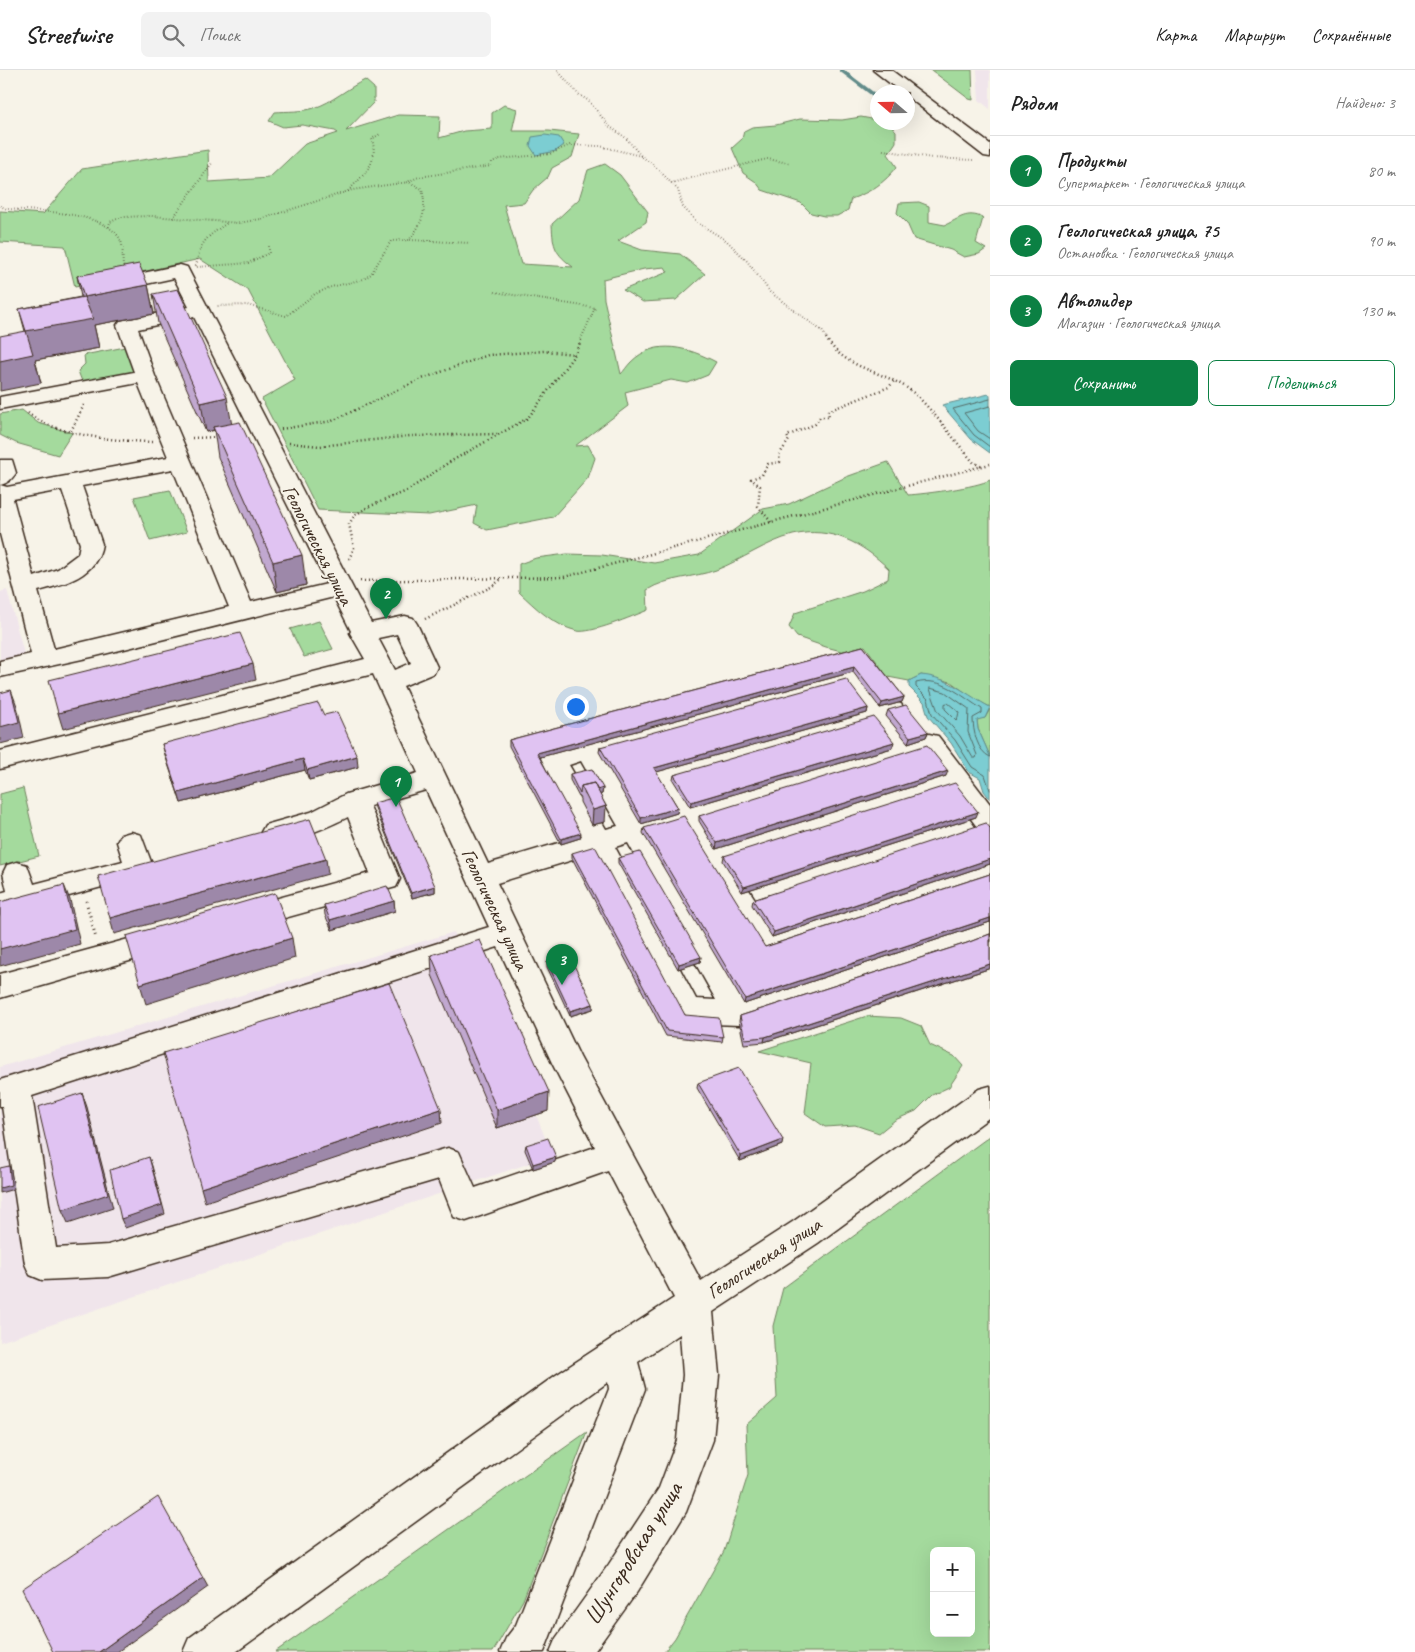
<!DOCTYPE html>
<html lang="ru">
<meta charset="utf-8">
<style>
body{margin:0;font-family:Caveat,sans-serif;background:#f2f2f2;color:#222}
.controls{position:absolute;right:15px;bottom:15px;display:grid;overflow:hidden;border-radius:8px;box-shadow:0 5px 20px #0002}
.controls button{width:45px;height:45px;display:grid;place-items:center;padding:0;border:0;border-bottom:1px solid #e0e0e0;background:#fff;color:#222;font:25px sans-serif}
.compass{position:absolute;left:870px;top:15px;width:45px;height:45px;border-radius:50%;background:#fff;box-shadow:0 5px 20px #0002;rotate:290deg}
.you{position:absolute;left:575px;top:636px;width:18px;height:18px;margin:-12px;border:4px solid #fff;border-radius:50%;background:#1a73e8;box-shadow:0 0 0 8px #1a73e833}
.badge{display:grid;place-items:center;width:32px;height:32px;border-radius:50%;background:#0b8043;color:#fff;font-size:16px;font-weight:700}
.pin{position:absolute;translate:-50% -41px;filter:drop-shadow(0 1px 2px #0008)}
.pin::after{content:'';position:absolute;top:26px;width:18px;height:15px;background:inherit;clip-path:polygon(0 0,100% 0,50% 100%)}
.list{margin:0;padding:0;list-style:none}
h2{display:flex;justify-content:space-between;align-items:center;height:65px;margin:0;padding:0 20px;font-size:21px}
h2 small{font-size:16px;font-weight:400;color:#767676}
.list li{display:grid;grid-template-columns:32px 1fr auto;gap:15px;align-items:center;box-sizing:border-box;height:70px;padding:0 20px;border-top:1px solid #e0e0e0}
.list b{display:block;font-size:19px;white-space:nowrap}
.list p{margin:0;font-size:16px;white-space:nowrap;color:#767676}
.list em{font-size:16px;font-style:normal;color:#767676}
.actions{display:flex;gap:10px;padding:15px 20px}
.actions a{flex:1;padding:11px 0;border:1px solid #0b8043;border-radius:8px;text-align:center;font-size:18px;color:#0b8043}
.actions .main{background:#0b8043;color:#fff}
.icon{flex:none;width:28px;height:28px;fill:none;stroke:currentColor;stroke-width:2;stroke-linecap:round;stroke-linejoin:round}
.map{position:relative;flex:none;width:990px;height:1582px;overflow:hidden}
header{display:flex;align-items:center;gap:30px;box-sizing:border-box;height:70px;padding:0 25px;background:#fff;border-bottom:1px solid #e0e0e0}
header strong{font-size:24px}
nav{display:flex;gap:28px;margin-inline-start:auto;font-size:18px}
.search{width:350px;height:45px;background:#f2f2f2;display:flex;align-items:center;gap:12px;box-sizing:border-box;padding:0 18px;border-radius:8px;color:#767676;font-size:19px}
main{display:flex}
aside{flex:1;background:#fff}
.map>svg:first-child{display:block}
.built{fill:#f0e5eb}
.green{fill:#a4da9d;stroke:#70825e;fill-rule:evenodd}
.water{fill:#7ccdd2;stroke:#628c8a}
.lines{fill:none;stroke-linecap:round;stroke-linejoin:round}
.shore{stroke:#556b66;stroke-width:1}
.stream{stroke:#628c8a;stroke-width:4}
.minor-casing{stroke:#3b2a1e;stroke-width:3}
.highway-casing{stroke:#3b2a1e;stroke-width:3}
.path-far2{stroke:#3b2a1e;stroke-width:2;stroke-dasharray:0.5 2.5;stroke-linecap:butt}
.path-far1{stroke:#3b2a1e;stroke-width:2.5;stroke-dasharray:1 3;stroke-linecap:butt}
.path{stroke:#3b2a1e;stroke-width:3;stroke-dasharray:1 4;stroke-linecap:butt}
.minor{fill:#f7f3e8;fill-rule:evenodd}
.highway{fill:#f7f3e8;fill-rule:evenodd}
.wall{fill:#c1a8d0;stroke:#3b2a1e}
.shaded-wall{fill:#9d88a9;stroke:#3b2a1e}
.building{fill:#e0c3f2;stroke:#3b2a1e}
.labels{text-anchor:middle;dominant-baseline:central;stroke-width:4;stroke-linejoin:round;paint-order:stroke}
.street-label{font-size:20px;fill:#3b2a1e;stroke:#f7f3e8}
.near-street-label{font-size:24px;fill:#3b2a1e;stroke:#f7f3e8}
</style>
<header>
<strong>Streetwise</strong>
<div class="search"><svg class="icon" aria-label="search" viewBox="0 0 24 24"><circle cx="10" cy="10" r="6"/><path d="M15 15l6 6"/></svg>Поиск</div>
<nav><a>Карта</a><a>Маршрут</a><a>Сохранённые</a></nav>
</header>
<main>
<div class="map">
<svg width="990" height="1582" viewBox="0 0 990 1582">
<rect width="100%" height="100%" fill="#f7f3e8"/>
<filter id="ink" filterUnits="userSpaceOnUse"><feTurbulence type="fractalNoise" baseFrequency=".02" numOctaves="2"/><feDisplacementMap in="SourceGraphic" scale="10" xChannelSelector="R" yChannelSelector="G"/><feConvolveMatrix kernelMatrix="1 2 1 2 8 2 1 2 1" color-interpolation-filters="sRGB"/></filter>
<g filter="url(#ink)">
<path class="built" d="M977,0H990V39L979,30Z
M7,520L27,595L13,599L14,605L0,608V522Z
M454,862L467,894L548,1041L536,1045L555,1092L533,1099L530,1093L0,1272V997Z"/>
<path class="green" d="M931,0H972L973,30L969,29Z
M365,10L374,18V32L346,61L398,45L440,46L439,68L464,61L492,59V43L504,35L517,39L512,61H549L579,64L572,87L552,98L548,107L533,120L524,133L504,135L521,194L573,197C555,183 553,178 552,154L579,129L588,100L605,94L620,105L648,142L646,152L618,171L642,180L680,184L705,204L676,230L643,232L623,220L668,202L665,197L644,199L603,209L604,229L621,304C624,301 627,296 631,292C656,267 689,278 716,292L708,305L688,313L671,310L625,322L628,336L575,376L588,375L595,388L588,408L553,447L487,460L474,453L477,435L429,445L318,440L262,329L295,310L248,220L200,189L75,217L65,176L0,172V141L43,144L82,99L208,80L209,112L269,108L305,74L338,63L335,61L302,55L283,57L269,51L275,42C287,41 303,42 314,38C333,32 347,18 365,10Z
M861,47L877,50L878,52L889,53L896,61V72L888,84L897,97C884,113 871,122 851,129L848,140L837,146H824L811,143L801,133L762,120L756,112L743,103L732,78L742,69L744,61L752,57L776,55L800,49L842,50Z
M919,132L929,136V152L945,155C959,149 967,140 983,148L976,173L986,179L979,184L964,187L951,180L914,169L907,153L897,143L899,133Z
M125,277L134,299L130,303L85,312L81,309L78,301L85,294L84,285Z
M22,340L38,353L72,363L58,385L16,373L0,365V344Z
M888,392L908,425C925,424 977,417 990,410V637L974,629L951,612L921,605L909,611L888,607L865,576L845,582L826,577L797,567L789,557L795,543L863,521L888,509L889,499C862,473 831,456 793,465C766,472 742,490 716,500C693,508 668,507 647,520L648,540C633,546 591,564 577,561C553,555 536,538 519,522V494L536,488L567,484L602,485L654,493L699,485L763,439L789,434L846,407Z
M170,420L187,462L150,471L134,427Z
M319,551L333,579L304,587L290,559Z
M990,639V686L978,659L977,649L985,648Z
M23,718L39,786L0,796V724Z
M867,946L901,948L921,956L930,975L954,986L963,996L949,1017L932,1025L916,1041L895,1050L879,1063L855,1055L825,1057L805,1043L811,993L759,981Z
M990,1066V1582H664L675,1568L724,1481L748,1405L746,1355L777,1328L773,1256L783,1218ZM934,1481H971V1563H934Z
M587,1362L523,1530L493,1582H275Z"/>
<path class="water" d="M545,65L559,67L564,75L556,81L536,85L530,76L532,67Z
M989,324L990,326V383L971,369L942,335Z
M921,605C949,607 967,625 990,637L985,648L977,650L978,659L990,686V729L984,721L980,708L969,702L951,673L928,646L924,632L909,617V611Z"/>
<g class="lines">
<path class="shore" d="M990,329L953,339L974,365L990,377
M990,336L964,343L978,361L990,369
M930,618L945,622L969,639L968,662L977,685L976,688H973L960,666L938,641Z
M948,633L959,642L957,651L945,639V634Z
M990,687C977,681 973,661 973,648L982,643V639C961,626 942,606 916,613V617L928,629L932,644L955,670L972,697L985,705L990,720"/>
<path class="stream" d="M841,0L878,28"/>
<defs>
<path id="minor" d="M180,195L187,197L189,201L371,553L405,546L413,548L417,554L437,597L434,603L403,616L488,794L582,766L540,690L544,683L846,600L855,603L880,634L892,631L901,634L905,640L901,646L892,649L909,670L929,664L938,666L990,734V764L980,761L952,723L731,792L775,860L990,790V812L768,886L758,882L680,757L651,766L746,928L868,891L990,848V871L882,910L739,955L687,953L676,950L592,784L497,813L580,987L701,1211L794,1151L979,1019L990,1016V1047L818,1173L713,1242L719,1305L713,1370L686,1442L637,1522L594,1582H550L556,1568L609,1494L659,1418L677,1370L683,1305L680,1264L638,1292L645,1319L544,1582H500L506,1568L516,1555L609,1319L608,1312L236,1582H183L189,1568L556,1305L674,1228L608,1101L466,1151L454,1147L439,1109L108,1207L42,1210L30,1205L25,1194L2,1036H0V1010L489,857L426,720L370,736L400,809L396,817L245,859L235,856L231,848L235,840L245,837L370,803L348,747C328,757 287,776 265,769L261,762L265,755L311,742L346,724L418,703L373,604L0,699V681L365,589L350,563L351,561L334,527L96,586L0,607V591L31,584L0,464V390H12L16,403C11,410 8,413 0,415L7,417L168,387L138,313L0,339V327L134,302L117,255L120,251L189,237L174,208L109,222L102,220L100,216L102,212ZM194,247L327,514L251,532L155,306L138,259ZM173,399L229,537L54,579L38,521C65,514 97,506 102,474L82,416ZM62,420L80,474L78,484L58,499L34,507L13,429ZM397,564L411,593L395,600L378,568ZM840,619L858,641L653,700L649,707L669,740L641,749L604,685ZM869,656L886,676L693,734L679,712ZM923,684L940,707L719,775L704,750ZM581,691L618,756L606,759L569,695ZM628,773L716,930L696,929L615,777ZM498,877L553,995L595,1077L475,1118L459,1082L448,1078L108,1175L56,1178L32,1026Z
M131,762L141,765L153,797L149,804L0,845V823L7,821L3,803L7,795L17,792L27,795L34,814L123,791L117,772L121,765Z
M165,859L175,862L179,870L175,878L0,928V904Z"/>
<path id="highway" d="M873,0H891L990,74V87L984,86L908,27V22H901Z"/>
</defs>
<use href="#minor" class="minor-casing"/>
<use href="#highway" class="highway-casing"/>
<path class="path-far2" d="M557,0L578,24L589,31L609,56L626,68L641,86L654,95L678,120L683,137L698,153L727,171L747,191L770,222L822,261L827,269
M883,80L932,88L973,90
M409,111L419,107L491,96L492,92L499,89L550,84L570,75L600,76L641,86
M671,113L767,89L789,93
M348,121C364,104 379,94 372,69L380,64
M0,136L7,139C35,141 105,141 120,169C124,176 122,188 123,196L126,198
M173,148L212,93
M109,157L110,152L122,147L151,146L239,153L261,149L352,120L409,112L422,119C427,141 423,153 409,170L391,171L371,204L364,209L331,217L315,224L286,246L247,235L217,236
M410,170L470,173
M196,196C201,170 206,168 227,153
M197,197L248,193L269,183V176
M495,222L595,238L581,269"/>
<path class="path-far1" d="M826,268C846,302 889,300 916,325C937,345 955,371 974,393L983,396
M28,343C57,366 117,371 153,372
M281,359L332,351L419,310L488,285L544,281L575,284
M71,361L85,333
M192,368L218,367
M289,373L320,376L410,366L497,364
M771,452L758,436L760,416L751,409L762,405L768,394L780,392L779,385L789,370L787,366L815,354L820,347H829L828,341L889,317L894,311
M349,489L354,478L349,454L355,445L368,437L407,421L448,393L528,348L575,284L582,268
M360,511L564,507L990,394
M425,549L491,517L503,508"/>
<path class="path" d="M86,831L96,868"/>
<use href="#minor" class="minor"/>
<use href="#highway" class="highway"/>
</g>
<path class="wall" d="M77,206L148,215L154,244L94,255L99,278L35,290L41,313L25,261L19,239L81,227Z
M153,224L231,354L306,515L277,522L218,387L214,360L206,362L158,253Z
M863,576L904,627L902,632L880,638L853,602L540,687L580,768L561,774L509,676V670Z
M868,638L867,643L656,702L678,738L677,743L641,754L599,682L600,677Z
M888,640L928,662L926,667L908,673L886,646Z
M324,645L358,697L309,710L305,700L181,733L165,685L162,674Z
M892,678L690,737L673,710L674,705Z
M570,704L603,718L602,724H600L605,752L592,755L580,732V729L570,710Z
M946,706L716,779L699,751V746Z
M374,733L435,816V822L412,828L375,738Z
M976,747L742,822L723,791L724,786Z
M644,758L765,877L990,804V852L744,934L643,763Z
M990,758V794L772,867L752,835L753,830Z
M572,783L685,945L723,967L722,972L666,966L572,788Z
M618,788L701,887L700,892L678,899L618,793Z
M394,831L395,841L332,860L325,845L324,835Z
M990,864V898L988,899L764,972L744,974L739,951L740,946L967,873Z
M431,885L548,1041L497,1058L432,905Z
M547,892L593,934V939L570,946L547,897Z
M698,1013L782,1075L740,1091L697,1018Z
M526,1075L555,1092L533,1099L525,1080Z"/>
<path class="shaded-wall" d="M148,215L154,244L94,255L99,278L35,290L41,313L0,321V291L26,261L84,227Z
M227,327L232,356L213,357L214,360L206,362L201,333Z
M302,485L306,515L277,522L273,492Z
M253,594L256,610L63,659L58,643Z
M854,597L853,602L537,688V683Z
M11,620L17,636L24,668L0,674V657Z
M904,627L902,632L880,638L882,633Z
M868,638L867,643L653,703L654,698Z
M928,662L926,667L908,673L910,667Z
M894,672L892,678L690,737L691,732Z
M357,686L358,697L309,710L307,700Z
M303,689L305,700L181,733L178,723Z
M948,701L946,706L716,779L717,773Z
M603,718L602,724L587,727L584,723Z
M606,736L605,752L592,755L593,740Z
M678,738L677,743L641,754V748Z
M978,742L976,747L742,822L744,817Z
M581,763L580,768L561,774V769Z
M326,789L328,804L114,864L110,848Z
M990,789V794L772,867L774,862Z
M64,815L70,830L80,874L0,896V879Z
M435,816V822L412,828L411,823Z
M394,831L395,841L332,860L330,850Z
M990,848V852L744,934L745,929Z
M292,868L295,888L146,934L140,914Z
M701,887L700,892L678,899L679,894Z
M990,894V898L988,899L764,972L765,967Z
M593,934V939L570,946V941Z
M549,1022L548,1041L497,1058V1040Z
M82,1023L87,1037L113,1138L68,1153L62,1140Z
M441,1039L442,1053L205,1132L201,1118Z
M783,1070L782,1075L740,1091L741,1086Z
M149,1087L152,1096L165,1144L125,1158L121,1149Z
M556,1087L555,1092L533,1099V1094Z
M9,1096L11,1100L14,1119L0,1123V1118Z
M203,1508L208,1517L117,1582H99Z"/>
<path class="building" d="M139,194L148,215L84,227L77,206Z
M178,219L227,327L201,333L153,224Z
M84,227L93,249L26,261L19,239Z
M26,261L33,284L0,291V266Z
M240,352L302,485L273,492L213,357Z
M240,563L253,594L58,643L49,610Z
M863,576L904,627L882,633L854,597L537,683L581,763L561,769L509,670Z
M846,609L868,638L654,698L678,738L641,748L600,677Z
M11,620L19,652L0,657V623Z
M318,633L324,645L337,642L357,686L307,700L303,689L178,723L162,674Z
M906,635L928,662L910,667L888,640Z
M874,647L894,672L691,732L674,705Z
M927,675L948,701L717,773L699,746Z
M592,699L603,718L597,720L594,713L581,716L580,724L570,704Z
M594,713L606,736L593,740L581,716Z
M955,713L978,742L744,817L724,786Z
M396,727L435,816L411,823L374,733Z
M684,746L765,877L990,804V848L745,929L644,758Z
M310,749L326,789L110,848L98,806Z
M986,753L990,758V789L774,862L753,830Z
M595,776L685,945L719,948L723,967L667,961L572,783Z
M640,782L701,887L679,894L618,788Z
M64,815L75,859L0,879V832Z
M387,816L394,831L330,850L324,835Z
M275,823L292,868L140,914L126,866Z
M990,864V894L765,967L745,969L740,946L967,873Z
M480,870L549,1022L497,1040L431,885Z
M569,885L593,934L570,941L547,892Z
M389,913L441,1039L201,1118L163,983Z
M739,998L783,1070L741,1086L698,1013Z
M82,1023L108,1124L62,1140L38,1037Z
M548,1068L556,1087L533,1094L526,1075Z
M149,1087L162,1135L121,1149L110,1100Z
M9,1096L11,1115L0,1118V1098Z
M158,1427L203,1508L99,1582H53L22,1519Z"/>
</g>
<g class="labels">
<g class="street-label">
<text transform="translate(318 475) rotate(63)">Геологическая улица</text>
<text transform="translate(495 839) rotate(65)">Геологическая улица</text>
<text transform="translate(764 1188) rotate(-33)">Геологическая улица</text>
</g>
<g class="near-street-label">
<text transform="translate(633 1483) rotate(-58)">Шунгоровская улица</text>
</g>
</g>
</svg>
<div class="controls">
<button>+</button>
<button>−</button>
</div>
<svg class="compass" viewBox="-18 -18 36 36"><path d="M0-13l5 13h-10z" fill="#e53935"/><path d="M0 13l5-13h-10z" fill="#767676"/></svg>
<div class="you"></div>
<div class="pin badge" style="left:396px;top:737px">1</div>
<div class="pin badge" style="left:386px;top:549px">2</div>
<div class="pin badge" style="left:562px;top:915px">3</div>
</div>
<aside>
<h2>Рядом<small>Найдено: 3</small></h2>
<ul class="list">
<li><span class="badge">1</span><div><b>Продукты</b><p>Супермаркет · Геологическая улица</p></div><em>80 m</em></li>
<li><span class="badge">2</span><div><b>Геологическая улица, 75</b><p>Остановка · Геологическая улица</p></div><em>90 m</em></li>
<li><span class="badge">3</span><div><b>Автолидер</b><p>Магазин · Геологическая улица</p></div><em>130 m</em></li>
</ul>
<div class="actions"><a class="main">Сохранить</a><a>Поделиться</a></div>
</aside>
</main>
